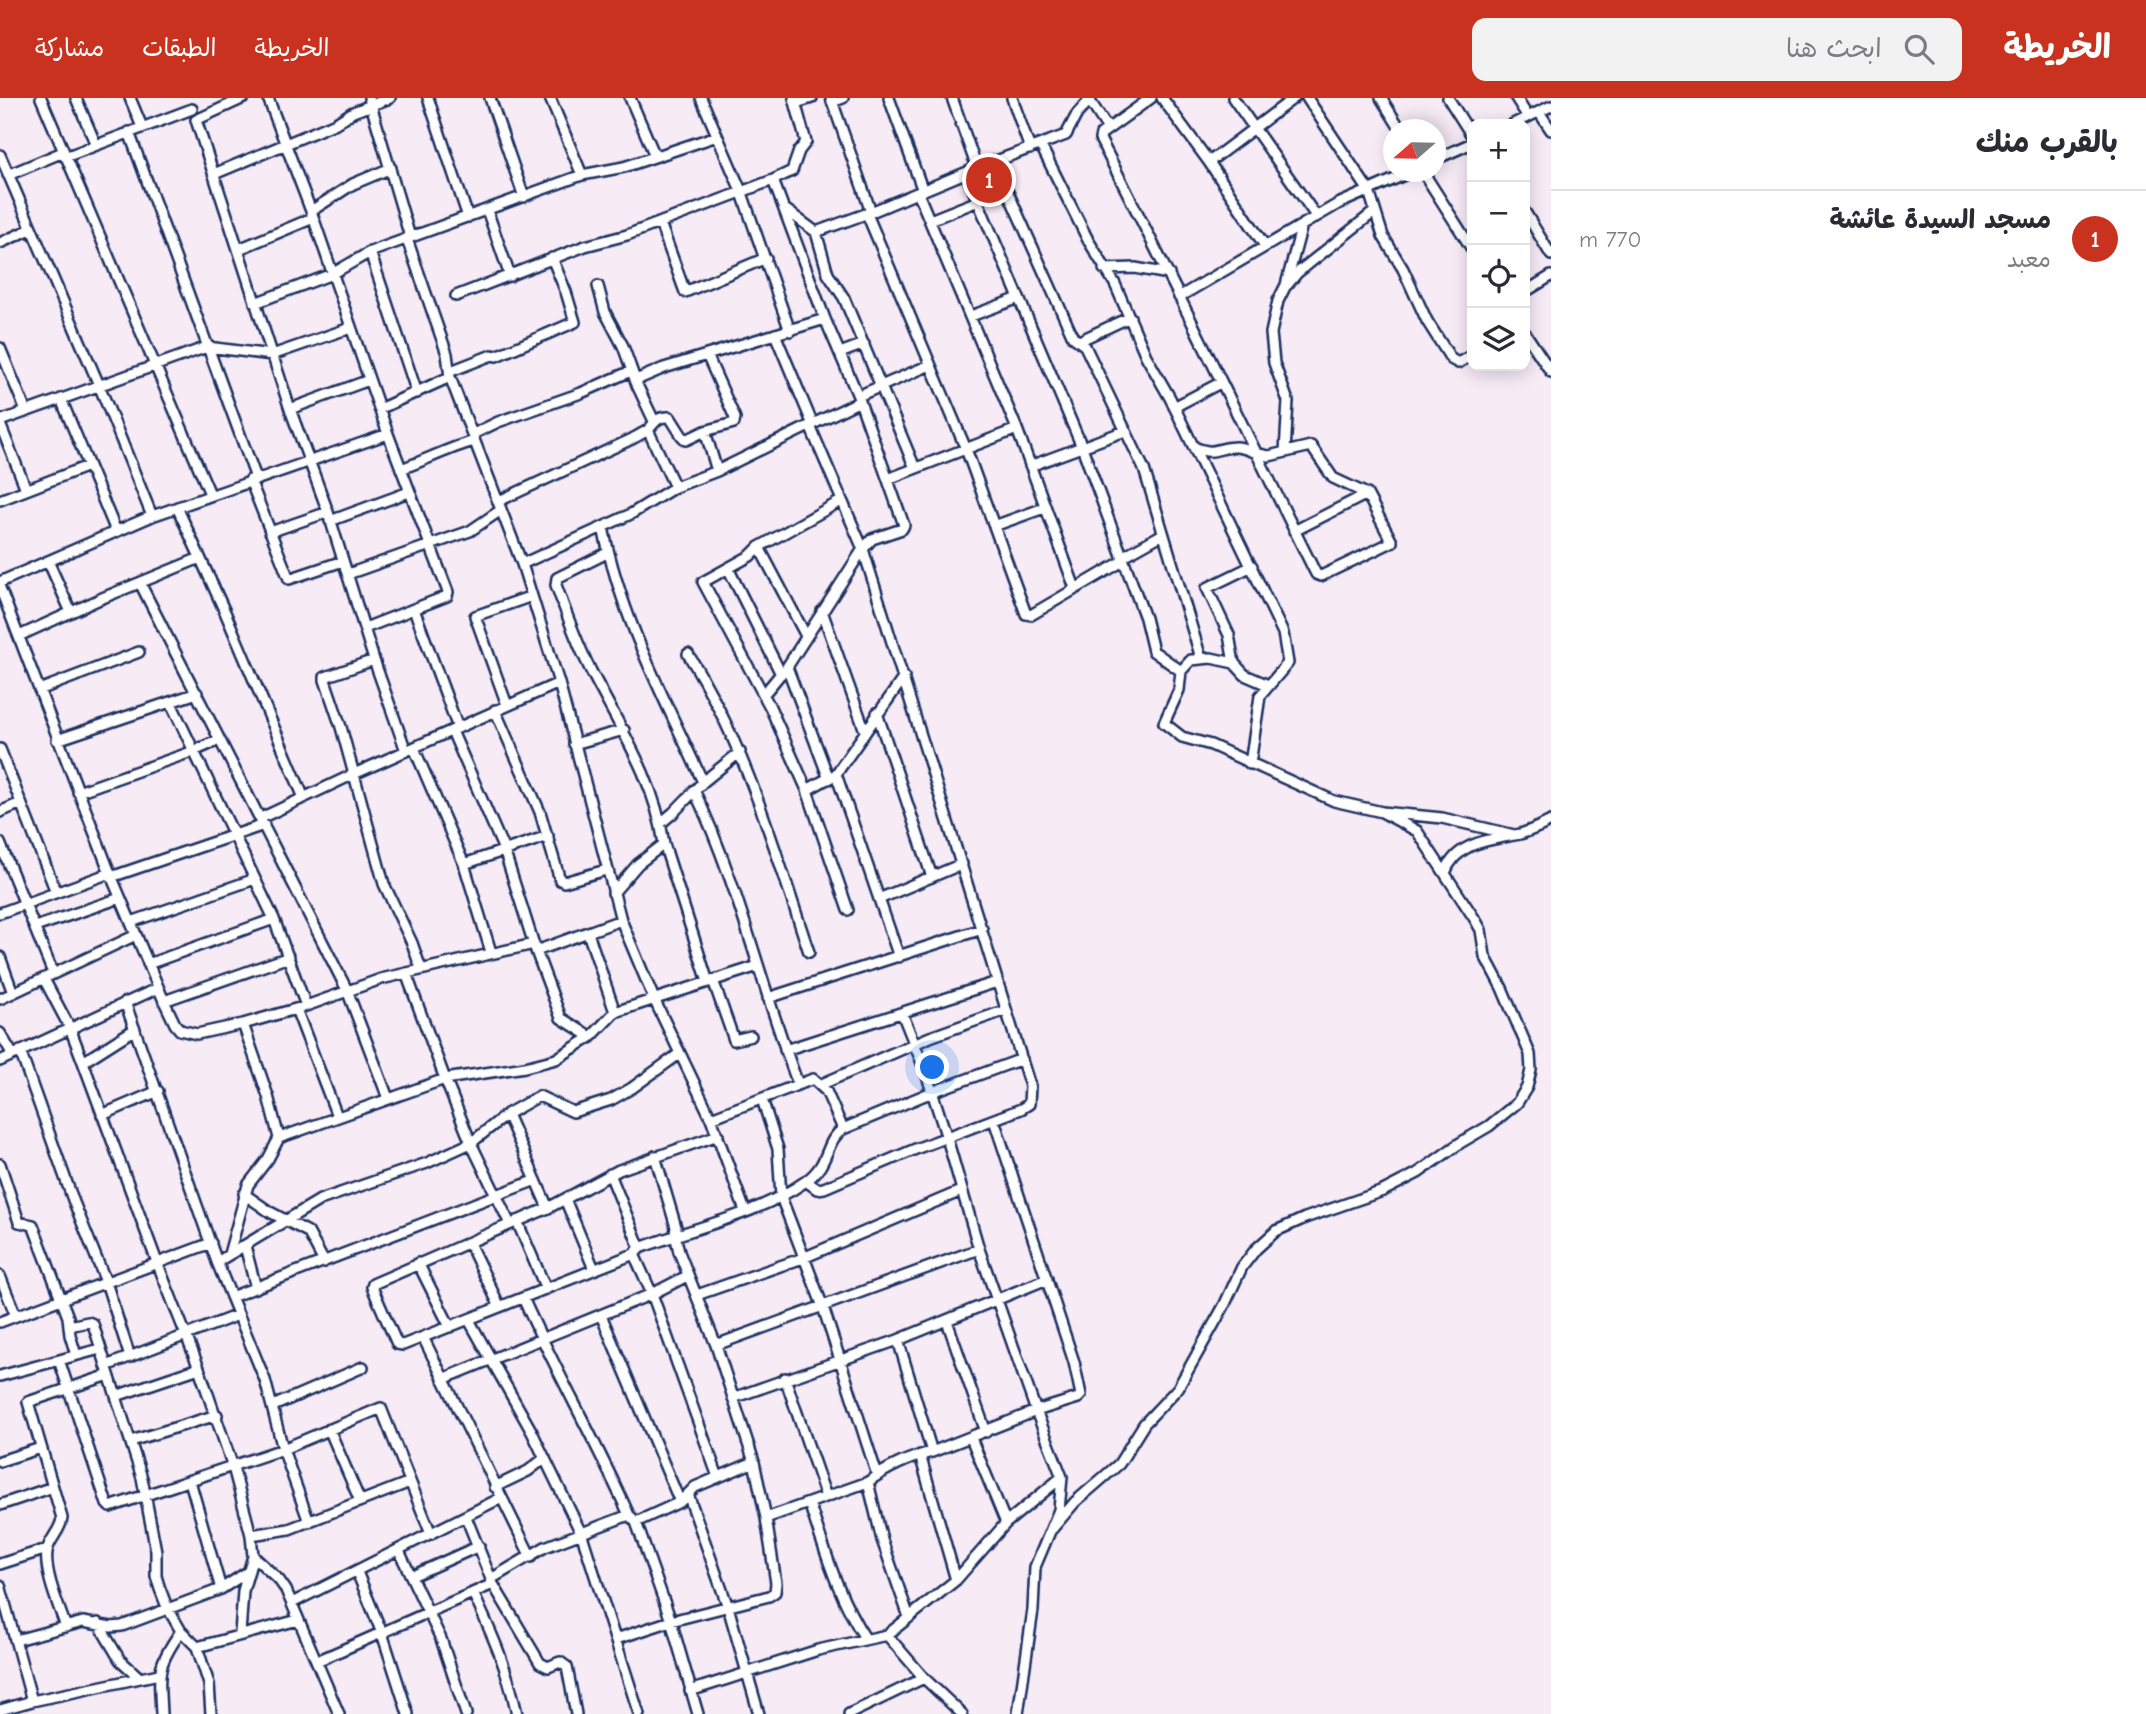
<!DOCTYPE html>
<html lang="ar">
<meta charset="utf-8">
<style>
body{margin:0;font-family:"Comic Neue","Playpen Sans Arabic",sans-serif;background:#f2f2f3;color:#2b2b33;direction:rtl}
.controls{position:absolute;right:21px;top:21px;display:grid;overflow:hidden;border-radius:14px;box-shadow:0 4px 18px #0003}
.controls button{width:63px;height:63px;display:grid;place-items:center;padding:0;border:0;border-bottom:2px solid #e1e1e2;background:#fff;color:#2b2b33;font:35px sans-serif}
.compass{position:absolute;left:1383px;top:21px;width:63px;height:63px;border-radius:50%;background:#fff;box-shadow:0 4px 18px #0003;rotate:250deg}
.you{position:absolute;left:933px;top:970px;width:24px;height:24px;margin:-18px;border:5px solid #fff;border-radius:50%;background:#1a73e8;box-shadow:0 0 0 10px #1a73e833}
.badge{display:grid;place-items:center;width:46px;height:46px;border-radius:50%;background:#c8321e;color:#fff;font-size:23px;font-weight:700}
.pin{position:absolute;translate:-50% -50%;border:4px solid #fff;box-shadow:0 2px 7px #0006}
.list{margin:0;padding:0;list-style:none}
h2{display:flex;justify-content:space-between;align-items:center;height:91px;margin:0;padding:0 28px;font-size:30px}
h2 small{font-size:23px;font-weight:400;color:#7c7c81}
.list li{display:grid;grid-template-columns:46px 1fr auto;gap:21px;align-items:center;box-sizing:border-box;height:98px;padding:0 28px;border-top:2px solid #e1e1e2}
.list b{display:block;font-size:26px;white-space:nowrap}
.list p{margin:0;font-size:23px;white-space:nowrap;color:#7c7c81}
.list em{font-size:23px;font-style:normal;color:#7c7c81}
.icon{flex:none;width:38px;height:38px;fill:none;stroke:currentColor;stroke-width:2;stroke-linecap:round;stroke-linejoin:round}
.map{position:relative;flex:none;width:1551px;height:1616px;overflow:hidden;direction:ltr}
header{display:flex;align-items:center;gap:42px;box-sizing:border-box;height:98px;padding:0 35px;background:#c8321e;color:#fff}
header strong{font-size:33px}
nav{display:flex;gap:38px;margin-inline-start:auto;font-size:24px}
.search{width:490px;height:63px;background:#f2f2f3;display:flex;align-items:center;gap:18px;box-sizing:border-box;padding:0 24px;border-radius:14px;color:#7c7c81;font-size:26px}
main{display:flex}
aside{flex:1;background:#fff}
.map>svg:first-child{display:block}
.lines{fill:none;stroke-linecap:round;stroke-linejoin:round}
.minor-casing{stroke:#1b2f5e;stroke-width:14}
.minor{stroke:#fff;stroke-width:9}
</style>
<header>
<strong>الخريطة</strong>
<div class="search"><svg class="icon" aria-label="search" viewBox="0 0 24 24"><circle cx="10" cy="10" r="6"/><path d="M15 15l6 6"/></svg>ابحث هنا</div>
<nav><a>الخريطة</a><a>الطبقات</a><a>مشاركة</a></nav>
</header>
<main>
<aside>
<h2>بالقرب منك<small></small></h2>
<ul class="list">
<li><span class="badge">1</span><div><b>مسجد السيدة عائشة</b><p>معبد</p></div><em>770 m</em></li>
</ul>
</aside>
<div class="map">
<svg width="1551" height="1616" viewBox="0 0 1551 1616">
<rect width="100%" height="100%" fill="#f7ebf6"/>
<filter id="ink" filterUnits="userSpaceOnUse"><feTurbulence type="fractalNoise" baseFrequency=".0143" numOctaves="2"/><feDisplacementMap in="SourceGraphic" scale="14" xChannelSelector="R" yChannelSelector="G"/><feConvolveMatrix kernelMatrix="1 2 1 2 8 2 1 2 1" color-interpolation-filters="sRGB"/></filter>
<g filter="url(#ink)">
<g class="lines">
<defs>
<path id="minor" d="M41,0L210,396
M76,0L96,47
M130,0L142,29
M244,0L196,22L290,311L328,414L374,562L406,653
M268,0L311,113L388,336L448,494L447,498L365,530
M369,0L410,139
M428,0L468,119
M490,0L524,99
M550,0L582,77
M630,0L655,58
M701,0L742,95L790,233
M831,0L871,114
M889,0L923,93
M952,0L977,70
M1012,0L1030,51
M1088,0L1108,31
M1151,0L1101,36L1100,41C1174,185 1244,331 1316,476L1321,478L1392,444L1367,396L1333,380L1311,348L1269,358C1258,357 1248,350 1237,349C1216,348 1217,359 1194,349
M1162,0L1209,64L1265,148
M1233,0L1316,118
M1307,0L1369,93L1383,138L1403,171L1427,223L1451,261L1458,265L1472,257
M1381,0L1401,32
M1448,0L1472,38
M1516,0L1528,19
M832,4L843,0
M796,5L812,0
M1539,14L1551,32
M1513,26L1551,8
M129,34L256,380
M1041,48L1088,142L1115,186L1146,258L1170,300L1283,535L1288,565L1260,598L1250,666
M0,57L99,287L152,418
M65,59L192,11
M1436,61L1472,45
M994,63L1073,239L1085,248L1144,371L1201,560
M1209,64L1294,0
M1423,74L1472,151
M966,75L1082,349L1145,520L1153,553L1181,573
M214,76L336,25L353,14L390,0
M8,77L63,54
M773,82L792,73L799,53L806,44L794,0
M918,95L1017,331L1075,490
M785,111L816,134L828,176L844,200L915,370
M487,112L510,178
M311,113L353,86L391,70
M1525,114L1551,157
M867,116L966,351L1026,516L1031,517L1123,463
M930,122L978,103
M660,125L685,194L766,160
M816,134L871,114L977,70L1066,37L1077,16L1089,3
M407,141L447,256L450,279L522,466L559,585L621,822L654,901L711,1020L745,1113
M0,145L31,131
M239,151L313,120
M370,154L417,295
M1104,171L1135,170L1169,176
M1287,187L1297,175L1374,114
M598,188L605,214L623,248L637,287L654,323
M1525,194L1551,178
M456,198L585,148L627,137L773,82L825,221L858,298L904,427L902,431L872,441L863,451L1030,988L1029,1006L1021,1011L918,1050L824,1090L817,1091L806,1083
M1179,199L1338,106L1411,74
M255,205L332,176L370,154L582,77L624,69L717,38
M971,218L1019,200
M1525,235L1551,274
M775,236L813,327
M1079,243L1130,219
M0,250L26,313
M840,255L864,246
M451,273L492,257L496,258L575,224L566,194L552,160
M636,282L664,270L825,221
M858,298L930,267
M61,301L116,433
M1174,309L1220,285
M290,311L369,282
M379,311L450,279
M0,323L207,249L272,257L350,230
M0,326L26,391
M810,328L863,451L787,569L829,681
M648,332L675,389
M705,333L717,373
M473,336L498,324L581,295L631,273
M1285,354L1288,303L1274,265L1271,235L1278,203L1286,187L1302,127
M1030,368L1125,333
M401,371C426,362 449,350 474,343
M888,381L1017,331
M250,382L289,481L343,463
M0,402L88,368
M499,403L632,341C637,338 644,335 649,331C656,323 658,318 670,319L682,338L686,342L705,333L734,325L735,320L707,257
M841,403L759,449L750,458L703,484L770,609L807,692L848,812
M177,409L225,514L304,700
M330,423L409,394
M994,428L1044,410
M603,429C621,520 664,600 703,684
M1294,433L1367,396
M270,434L328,414
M759,449L806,538
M607,455L557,480L556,487C567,518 578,548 593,577C622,633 655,683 664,746L708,884
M1122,459L1163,436
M48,463L71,514
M522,466L631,416L675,389L717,373L860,303
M728,470L781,576
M348,476L470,433L501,412
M0,484L152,418L388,336
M140,485L347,892L388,1000
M0,490L110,775L164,903L175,926L180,932L197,936L243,926L306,908L381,881L534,846
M414,511L458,630
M822,513L865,633
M19,538L100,501L200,460
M688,556C746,648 775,752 809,854
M374,562L328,578L325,579V582L341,629L384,786L412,845L421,871
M1234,565L1229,537L1207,490L1252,468
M1268,587L1245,577L1234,565L1211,560L1191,562L1181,573L1179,592L1164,625L1182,639L1211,647L1334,703L1382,714L1442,720L1514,737
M39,592L139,554
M764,596L783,573
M171,605L274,821L306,908
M507,607L475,518L532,498
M495,612L540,714L560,782L564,784L606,772
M877,615L932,779
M452,633L504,752L536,853L561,920L591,939
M57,642L197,595
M574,646L624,632
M414,650L464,766L491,854
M0,651L56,794
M836,676L899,859
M694,692C739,786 761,889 798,986
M807,692L836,676L904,579
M78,694L194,653L219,642
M0,714L21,705
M261,720L354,676L559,585
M661,725L673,715L703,684L740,654
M0,745L53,875
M464,766L548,738
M1445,775C1457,743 1490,742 1520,736C1531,733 1541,728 1551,723
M111,779L264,727
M613,795L638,766L664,746
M879,801L962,766
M0,815L110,775
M131,824L255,781
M35,829L120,800
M588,835L615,914
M536,853L621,822
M0,859L13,895
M148,866L274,821
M406,875L445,981L471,1045L510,1126
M44,881L70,930L83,964L157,1164L199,1270L233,1369L251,1437L253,1458L243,1493L240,1536
M713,882L734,942L751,938
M768,900L982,831
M0,901L136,837
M164,903L289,859
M125,904L217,1164L265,1282L283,1351L309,1424
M296,911L337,1018
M902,915L926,975L947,1040L979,1151L1036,1313L1062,1379L1059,1412L1035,1469L1033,1512L1018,1616
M0,935L13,957
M785,952L997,884
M20,953L73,1102L106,1184L130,1259
M0,963L158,890
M83,964L135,931
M822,986L930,939L1006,912
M762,1001L778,1051L781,1099L823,1209L877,1377
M507,1016L548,1110
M102,1017L158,993
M711,1020L813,981L826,993L843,1031
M718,1037L619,1072L548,1110L373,1186L372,1189L397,1246L403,1247L634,1156L640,1150C695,1129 758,1117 806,1083C831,1065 824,1044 843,1031L932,994L1022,961
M279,1040L445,981L525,969L556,961L591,939L615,914L758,868
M655,1058L676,1129L675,1136L679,1154L716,1247
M0,1066L19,1124L33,1127L68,1219L70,1237L76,1257
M610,1076L640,1150
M244,1096L270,1114L308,1134L324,1164
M565,1101L594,1171
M517,1123L546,1191
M469,1145L500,1209
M245,1148L256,1190
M229,1156L248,1087L268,1061L279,1040L268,998L243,926
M634,1156L652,1196L718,1379
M217,1164L320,1102L427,1065L471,1045L507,1016L539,998L573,1014L611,1002L632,990L679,956
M418,1165L450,1229
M0,1178L16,1218
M697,1197L803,1160L961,1093
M231,1199L536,1082
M523,1200C556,1274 596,1343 629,1417L636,1424L671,1523L698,1616
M601,1217L680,1404
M469,1222L532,1334L582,1437L639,1616
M947,1223L986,1334
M0,1224L211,1145
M69,1228L88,1224L93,1226L142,1380L156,1453V1478L160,1491L167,1509L181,1533L197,1549L209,1586L211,1616
M423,1239L531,1459
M898,1242L932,1354
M59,1262L107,1406L110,1409L283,1351L381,1310L431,1436
M106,1268L238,1217
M0,1278L100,1251
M785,1280L826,1399
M443,1281L652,1196L687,1178
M116,1298L199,1270
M733,1300L898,1242L1047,1181
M273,1308L363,1269
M329,1331L360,1403
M971,1340L1006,1425
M131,1343L217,1317
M920,1357L956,1482
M0,1363L41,1350
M190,1383L221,1491
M868,1384L882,1442L909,1519
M495,1389L528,1373L545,1360
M688,1396L728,1509L759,1616
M809,1405C825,1452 838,1499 865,1540
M0,1407L53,1389
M466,1419L493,1486L540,1565L548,1569L560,1564L567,1569L576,1616
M766,1420L868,1384C886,1370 911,1359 932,1354L1036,1313L1078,1300L1081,1297L1074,1264L994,1022
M636,1424L680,1404L695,1389L754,1364
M1052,1431L1075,1404L1119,1366L1144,1326L1178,1290L1224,1208L1242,1169L1256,1151L1276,1133L1305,1120L1383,1093L1418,1075L1460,1045L1489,1028L1517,1005L1527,989L1531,972L1530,956L1502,890L1485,858L1481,832L1476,823L1417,733L1382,714
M251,1437L289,1431L410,1384
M399,1453L441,1541L466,1616
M253,1458L279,1482L286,1492L339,1616
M0,1466L47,1451
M357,1474L382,1535L408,1616
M412,1478L479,1448
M491,1481L545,1449L629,1417
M0,1487L32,1603
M473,1495C493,1538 507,1569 517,1616
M292,1505L501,1400
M98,1525L120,1562L140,1580
M66,1529C59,1509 44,1474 47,1454C48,1442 61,1433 62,1420L28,1304L109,1277
M887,1537L924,1580L962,1616
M616,1541L671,1523L769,1498L775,1494L776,1485L766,1420L754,1364L716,1247L979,1151
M16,1542L83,1524L111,1529L122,1528L221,1491L249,1473
M197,1549L298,1522
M317,1563L493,1486
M690,1593L818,1552L887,1537L956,1482L1006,1425L1062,1379
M0,1612L32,1603L159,1576
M161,1616C159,1573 156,1569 181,1533
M849,1616L924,1580"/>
</defs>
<use href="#minor" class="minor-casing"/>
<use href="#minor" class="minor"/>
</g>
</g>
</svg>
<div class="controls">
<button>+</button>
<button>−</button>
<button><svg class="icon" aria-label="locate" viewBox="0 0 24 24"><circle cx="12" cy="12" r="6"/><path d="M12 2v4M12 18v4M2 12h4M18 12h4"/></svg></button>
<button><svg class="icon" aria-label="layers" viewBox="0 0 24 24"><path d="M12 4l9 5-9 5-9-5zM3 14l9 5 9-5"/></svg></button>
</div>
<svg class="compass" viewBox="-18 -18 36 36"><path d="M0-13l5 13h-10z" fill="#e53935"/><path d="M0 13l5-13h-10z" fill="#7c7c81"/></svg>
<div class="you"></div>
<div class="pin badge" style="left:989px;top:82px">1</div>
</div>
</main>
